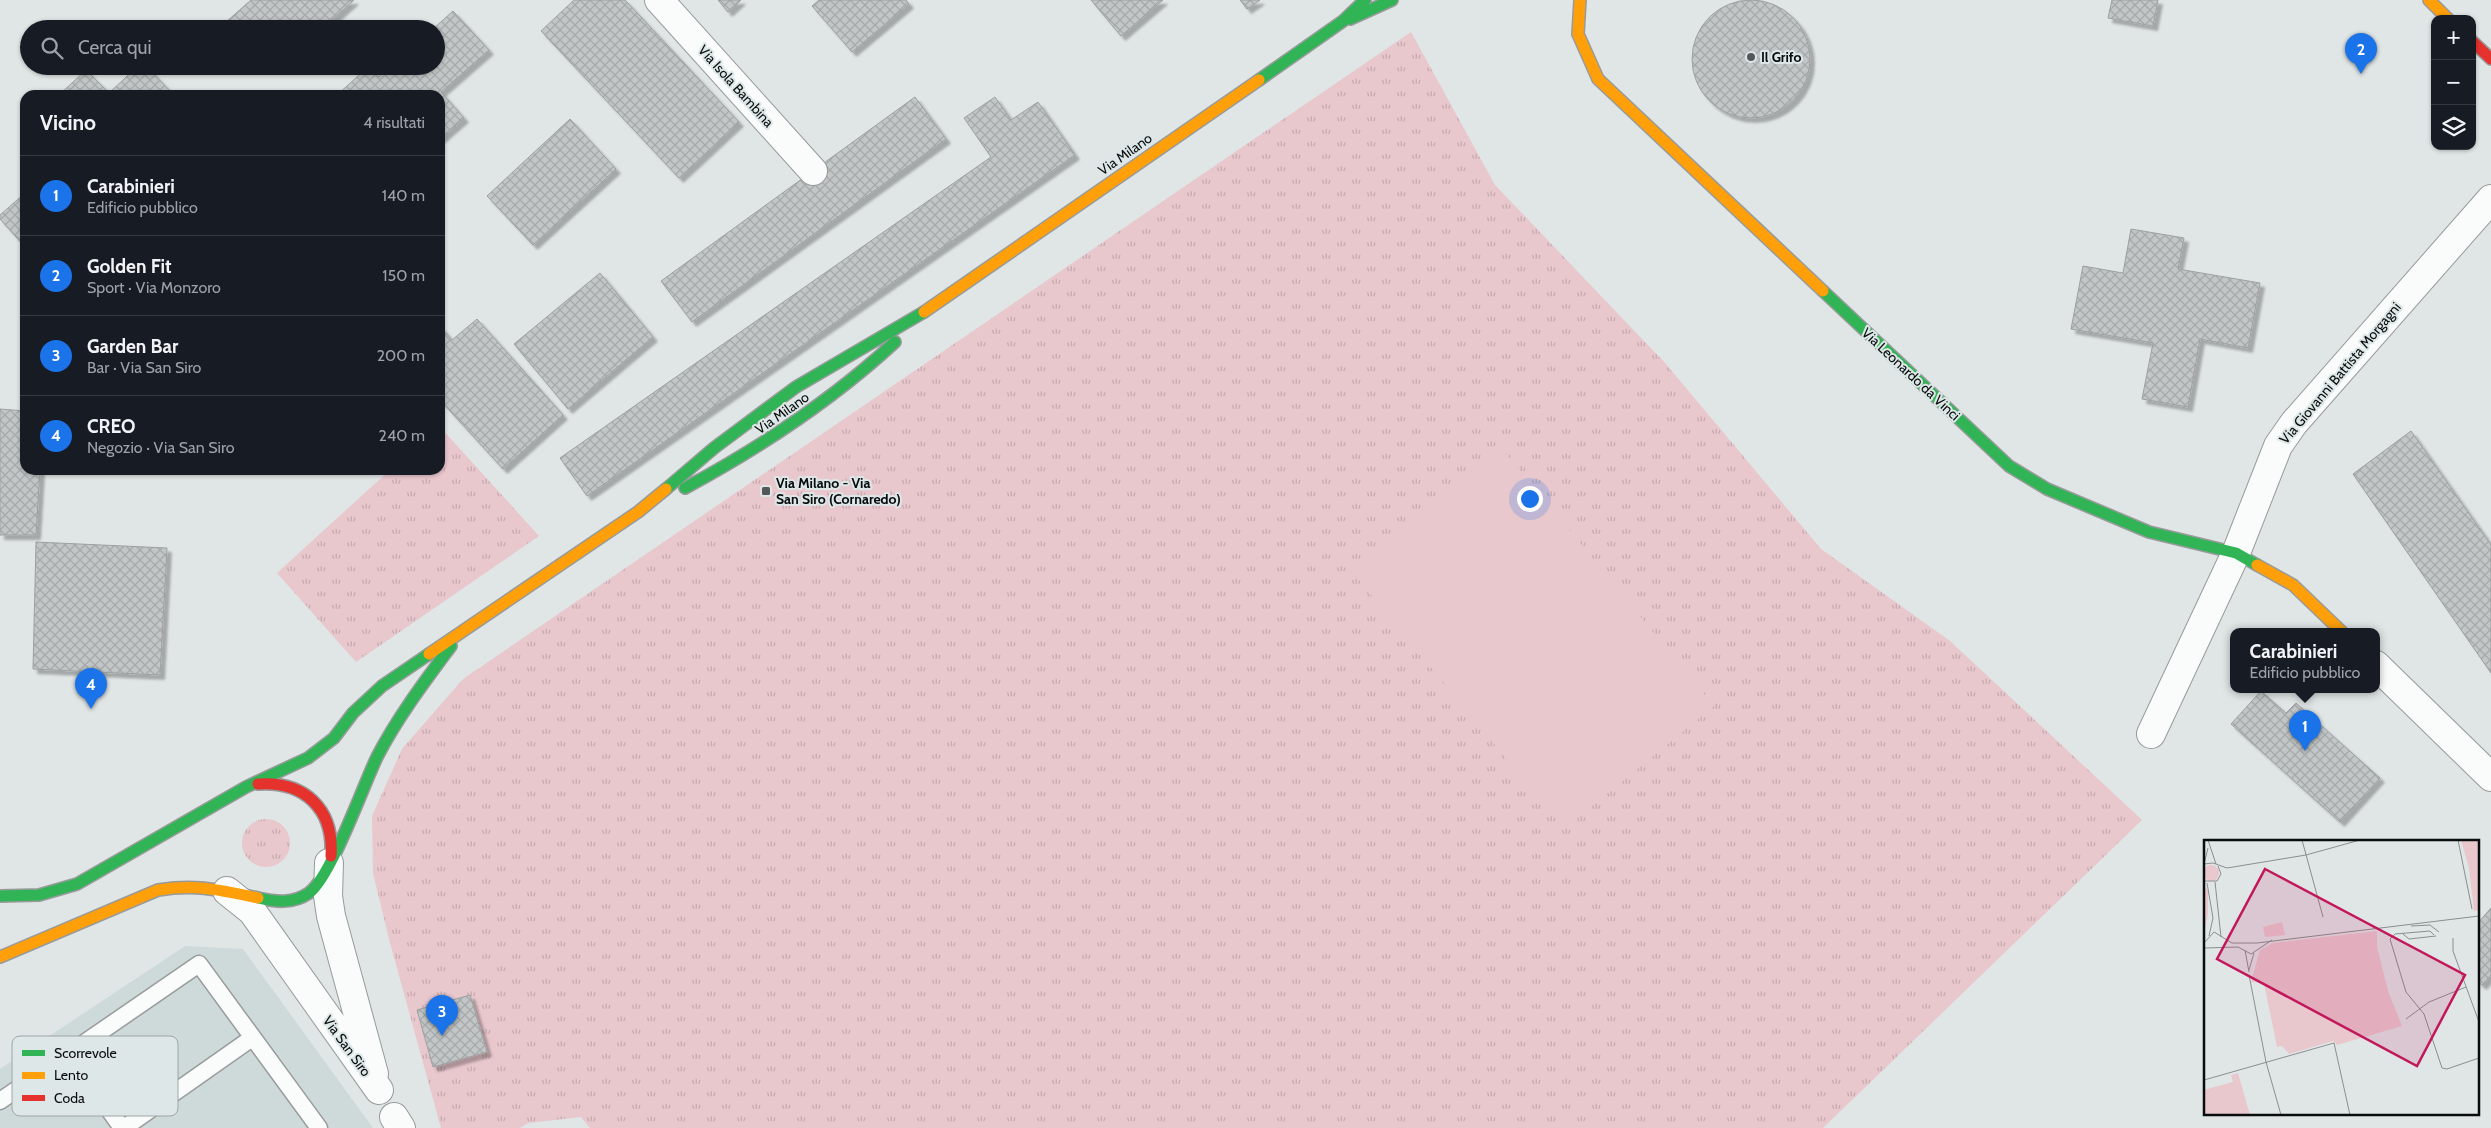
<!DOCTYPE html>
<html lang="it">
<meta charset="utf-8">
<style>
body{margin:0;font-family:Cabin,sans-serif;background:#20242c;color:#f1f3f6}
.controls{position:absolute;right:15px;top:15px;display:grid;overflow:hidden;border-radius:10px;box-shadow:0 1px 4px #0004}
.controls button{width:45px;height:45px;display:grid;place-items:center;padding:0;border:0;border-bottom:1px solid #363941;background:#171b24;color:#f1f3f6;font:25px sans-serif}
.you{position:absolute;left:1529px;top:498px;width:18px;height:18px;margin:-12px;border:4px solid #fff;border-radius:50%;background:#1a73e8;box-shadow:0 0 0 8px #1a73e833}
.badge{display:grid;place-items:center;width:32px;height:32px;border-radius:50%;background:#1a73e8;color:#fff;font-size:16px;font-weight:700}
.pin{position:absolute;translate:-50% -41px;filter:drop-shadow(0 1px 2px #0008)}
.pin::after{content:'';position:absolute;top:26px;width:18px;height:15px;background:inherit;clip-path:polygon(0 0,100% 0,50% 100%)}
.popup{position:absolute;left:2230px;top:628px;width:150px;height:65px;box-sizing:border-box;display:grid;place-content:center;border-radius:10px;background:#171b24;filter:drop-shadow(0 1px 4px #0005);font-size:16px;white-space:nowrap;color:#9ea1a6}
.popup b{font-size:19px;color:#f1f3f6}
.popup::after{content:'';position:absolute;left:50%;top:100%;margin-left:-10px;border:10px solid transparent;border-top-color:#171b24}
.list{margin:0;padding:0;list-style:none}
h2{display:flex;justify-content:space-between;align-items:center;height:65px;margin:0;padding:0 20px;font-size:21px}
h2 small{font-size:16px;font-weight:400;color:#9ea1a6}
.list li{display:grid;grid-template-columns:32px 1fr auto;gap:15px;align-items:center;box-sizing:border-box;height:80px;padding:0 20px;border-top:1px solid #363941}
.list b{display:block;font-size:19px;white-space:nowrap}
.list p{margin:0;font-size:16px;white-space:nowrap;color:#9ea1a6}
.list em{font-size:16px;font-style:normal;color:#9ea1a6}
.icon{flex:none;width:28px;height:28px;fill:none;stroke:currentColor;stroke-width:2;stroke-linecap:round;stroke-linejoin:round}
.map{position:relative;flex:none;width:2491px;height:1128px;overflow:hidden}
.search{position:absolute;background:#171b24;box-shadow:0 1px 4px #0004;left:20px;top:20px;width:425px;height:55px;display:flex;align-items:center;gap:12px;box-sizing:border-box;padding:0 18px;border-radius:28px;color:#9ea1a6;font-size:19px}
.panel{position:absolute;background:#171b24;box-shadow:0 1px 4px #0004;left:20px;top:90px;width:425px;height:385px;border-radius:15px}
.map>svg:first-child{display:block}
.built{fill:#ced9d9}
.grass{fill:url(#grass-tufts)}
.garden{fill:#e8c7cd}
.building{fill:url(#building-cross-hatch);stroke:#9ca0a0;filter:url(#shadow)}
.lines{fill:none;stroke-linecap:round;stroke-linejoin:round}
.lane-casing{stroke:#989b9b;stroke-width:19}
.street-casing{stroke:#989b9b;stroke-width:30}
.fast-casing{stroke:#989b9b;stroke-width:14}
.slow-casing{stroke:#989b9b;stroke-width:14}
.jam-casing{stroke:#989b9b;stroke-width:14}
.lane{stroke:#fafbfb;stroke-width:16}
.street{stroke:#fafbfb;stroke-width:28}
.fast{stroke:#30b455;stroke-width:11}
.slow{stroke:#ff9f0a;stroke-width:11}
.jam{stroke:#e5322d;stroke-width:11}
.poi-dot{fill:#545858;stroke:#dee7e7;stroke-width:2}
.labels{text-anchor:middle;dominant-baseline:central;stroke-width:4;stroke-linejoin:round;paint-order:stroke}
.poi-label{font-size:14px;font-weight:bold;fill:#090c0c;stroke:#dee7e7;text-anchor:start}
.street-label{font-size:14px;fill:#090c0c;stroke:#dee7e7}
.inset-road{fill:none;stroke:#8a8e8e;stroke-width:1}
.view{fill:#c2185b;fill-opacity:0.15;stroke:#c2185b;stroke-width:2.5}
.inset-edge{fill:none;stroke:#090c0c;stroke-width:2.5}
.key{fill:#dee7e7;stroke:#9ea5a5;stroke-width:1}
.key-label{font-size:14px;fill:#090c0c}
</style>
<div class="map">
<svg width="2491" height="1128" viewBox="0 0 2491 1128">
<defs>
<pattern id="grass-tufts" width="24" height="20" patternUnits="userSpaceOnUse" patternTransform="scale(1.25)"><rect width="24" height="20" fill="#e8c7cd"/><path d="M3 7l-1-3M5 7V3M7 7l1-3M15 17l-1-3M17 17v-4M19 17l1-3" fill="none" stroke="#c6aaaf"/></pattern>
<pattern id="building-cross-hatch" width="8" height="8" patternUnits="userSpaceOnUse" patternTransform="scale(1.25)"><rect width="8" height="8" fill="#c2c6c6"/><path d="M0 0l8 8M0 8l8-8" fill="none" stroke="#a5a9a9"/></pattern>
<filter id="shadow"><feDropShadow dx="4.5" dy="4.5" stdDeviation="1" flood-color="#0004"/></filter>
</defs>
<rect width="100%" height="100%" fill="#e0e5e5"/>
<path class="built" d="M185,946L243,949L373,1128H0V1069Z"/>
<path class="grass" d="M1411,32L1495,185L1665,363L1821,549L1950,641L2142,820L1823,1128H590L581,1117L528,1123L520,1128H441L389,939L373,873L372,816L402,749L463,679Z
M440,427L539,536L356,662L277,573L390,470H440Z
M242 843a24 24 0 1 1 48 0a24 24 0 1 1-48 0Z"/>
<path class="garden" d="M1504,451L1714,706L1564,829L1354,574Z"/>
<path class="building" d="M1692 59a59 59 0 1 1 118 0a59 59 0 1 1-118 0Z
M251,0H354L322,29H232L226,22Z
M574,0H625L739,122L679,178L541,31Z
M718,0H741L728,12Z
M819,0H906L909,4L852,52L812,6Z
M1091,0H1163L1121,36Z
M1240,0H1260L1247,9Z
M2112,0H2158L2153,26L2108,18Z
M453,11L489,50L441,92L464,118L440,139V95H337L369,66L379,77L391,66H436V29H433Z
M138,66H146L174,95H59L86,70L109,93Z
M915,97L946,139L692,322L661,281Z
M995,97L1011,120L1038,102L1075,155L587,496L560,458L991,157L964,118Z
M570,119L616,169L533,245L487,196Z
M25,193V247L0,219V215Z
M2131,229L2184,238L2178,269L2260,283L2248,348L2200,339L2188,407L2142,399L2153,343L2071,329L2083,266L2123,273Z
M600,273L653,337L568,409L514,344Z
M477,319L563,415L503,469L440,400V326L452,340Z
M0,409L25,411V470H40L36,535H0Z
M2411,431L2491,545V673L2353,474Z
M36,542L167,548L160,675L33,669Z
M2261,691L2286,713L2296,703L2380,778L2340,822L2231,724Z
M2491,908V975L2482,985L2477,981V924Z
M470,995L487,1052L433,1067L417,1010Z"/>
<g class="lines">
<defs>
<path id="lane" d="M69,1054L122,1128
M0,1101L199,964L319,1128
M124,1128L252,1038"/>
<path id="street" d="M659,0L813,171
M2376,665L2491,777
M2151,734L2236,553L2278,446L2294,423L2491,199
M329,863L328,896L331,916L374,1074
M227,891L252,911L379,1090
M394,1117L401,1128"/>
<path id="fast" d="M1350,19L1392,0
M1259,80L1343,21L1365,0
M1823,291L2009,466L2047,489L2149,532L2236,553L2257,565
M685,488C761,447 831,401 895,342
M666,489L714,448L796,387L924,312
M0,896L39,895L77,884L246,787L308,758L334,738L353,713L382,686L429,654
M258,898C276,902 293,904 309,893C331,877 363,786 377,757C397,718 425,681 451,646"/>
<path id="slow" d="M1580,0L1578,34L1598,79L1823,291
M2429,0L2448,19
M924,312L1259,80
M2257,565L2293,585L2342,632
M429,654L638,512L666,489
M0,957L158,890C198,884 219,890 258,898"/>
<path id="jam" d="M2472,41L2491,59
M258,784C305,781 334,809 331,856"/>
</defs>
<use href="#lane" class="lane-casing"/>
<use href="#street" class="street-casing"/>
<use href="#fast" class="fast-casing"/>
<use href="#slow" class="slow-casing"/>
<use href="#jam" class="jam-casing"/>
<use href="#lane" class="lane"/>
<use href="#street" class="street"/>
<use href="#fast" class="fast"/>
<use href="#slow" class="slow"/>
<use href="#jam" class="jam"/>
</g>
<g class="poi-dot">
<circle cx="1751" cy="57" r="5"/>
<rect x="761" y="486" width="10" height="10" rx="2.5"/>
</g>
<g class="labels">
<g class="poi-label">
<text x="1761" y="57">Il Grifo</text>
<text x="776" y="483">Via Milano - Via<tspan x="776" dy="16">San Siro (Cornaredo)</tspan></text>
</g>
<g class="street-label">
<text transform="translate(736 86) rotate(48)">Via Isola Bambina</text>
<text transform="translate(1125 154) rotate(-35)">Via Milano</text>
<text transform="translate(2340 373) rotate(-50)">Via Giovanni Battista Morgagni</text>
<text transform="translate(1911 374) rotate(43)">Via Leonardo da Vinci</text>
<text transform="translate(782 413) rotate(-35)">Via Milano</text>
<text transform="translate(347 1046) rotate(54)">Via San Siro</text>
</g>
</g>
<g transform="translate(2204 840)">
<rect width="275" height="275" fill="#e0e5e5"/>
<path d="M257,0H275V70L270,71L265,28ZM-1 33a8 8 0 1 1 16 0a8 8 0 1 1-16 0ZM78,82L81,95L61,97L59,87ZM173,91V107L184,151L198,186L133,205L129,201L85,214L78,206L73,207L60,143L47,142L56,110L69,103ZM34,233L46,275H0V250L29,242L27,235Z" fill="#e8c7cd"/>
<path d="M0,45L4,51V73L0,94Z" fill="#e8c7cd"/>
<path d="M162,129L168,159L151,162L145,133Z" fill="#e8c7cd"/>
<path class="inset-road" d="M4,0L12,24M98,0L119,77M254,0L268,69M0,24L9,23L23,28L102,15L156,0M0,24L4,8M0,41H13L17,34L14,26M11,42L17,97M3,43L9,78L5,96M207,86L226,85L235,92M199,94L205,99L232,96M230,95L226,91L191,94L186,99L202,152L220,174L238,228L243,229L275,218M249,98V111L275,182M0,103L10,92L28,103H53L275,76M0,108L34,107L47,114L68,100M41,110L45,132M45,130L50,113M45,135L62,222L77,275M202,179L225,162L262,147M0,240L130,203L146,275"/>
<path class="view" d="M61,29L261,135L213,226L13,119Z"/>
<rect width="275" height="275" class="inset-edge"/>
</g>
<rect x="12" y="1036" width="166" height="80" rx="8" class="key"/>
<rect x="22" y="1050" width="23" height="6" fill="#30b455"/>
<rect x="22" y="1072" width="23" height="7" fill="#ff9f0a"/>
<rect x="22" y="1095" width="23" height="6" fill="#e5322d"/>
<g class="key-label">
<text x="54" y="1058">Scorrevole</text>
<text x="54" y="1080">Lento</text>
<text x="54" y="1103">Coda</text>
</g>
</svg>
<div class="controls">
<button>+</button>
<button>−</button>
<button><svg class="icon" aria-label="layers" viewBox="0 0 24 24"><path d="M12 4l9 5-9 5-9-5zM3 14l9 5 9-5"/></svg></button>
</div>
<div class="you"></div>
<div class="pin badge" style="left:2305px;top:751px">1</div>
<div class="popup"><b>Carabinieri</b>Edificio pubblico</div>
<div class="pin badge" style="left:2361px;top:74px">2</div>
<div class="pin badge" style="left:442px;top:1036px">3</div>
<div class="pin badge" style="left:91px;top:709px">4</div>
<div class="search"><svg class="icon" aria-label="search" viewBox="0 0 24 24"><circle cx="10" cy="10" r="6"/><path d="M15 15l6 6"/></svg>Cerca qui</div>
<section class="panel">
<h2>Vicino<small>4 risultati</small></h2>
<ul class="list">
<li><span class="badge">1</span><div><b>Carabinieri</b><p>Edificio pubblico</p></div><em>140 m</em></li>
<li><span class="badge">2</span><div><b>Golden Fit</b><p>Sport · Via Monzoro</p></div><em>150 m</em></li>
<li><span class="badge">3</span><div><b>Garden Bar</b><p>Bar · Via San Siro</p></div><em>200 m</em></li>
<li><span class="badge">4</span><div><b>CREO</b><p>Negozio · Via San Siro</p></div><em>240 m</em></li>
</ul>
</section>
</div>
